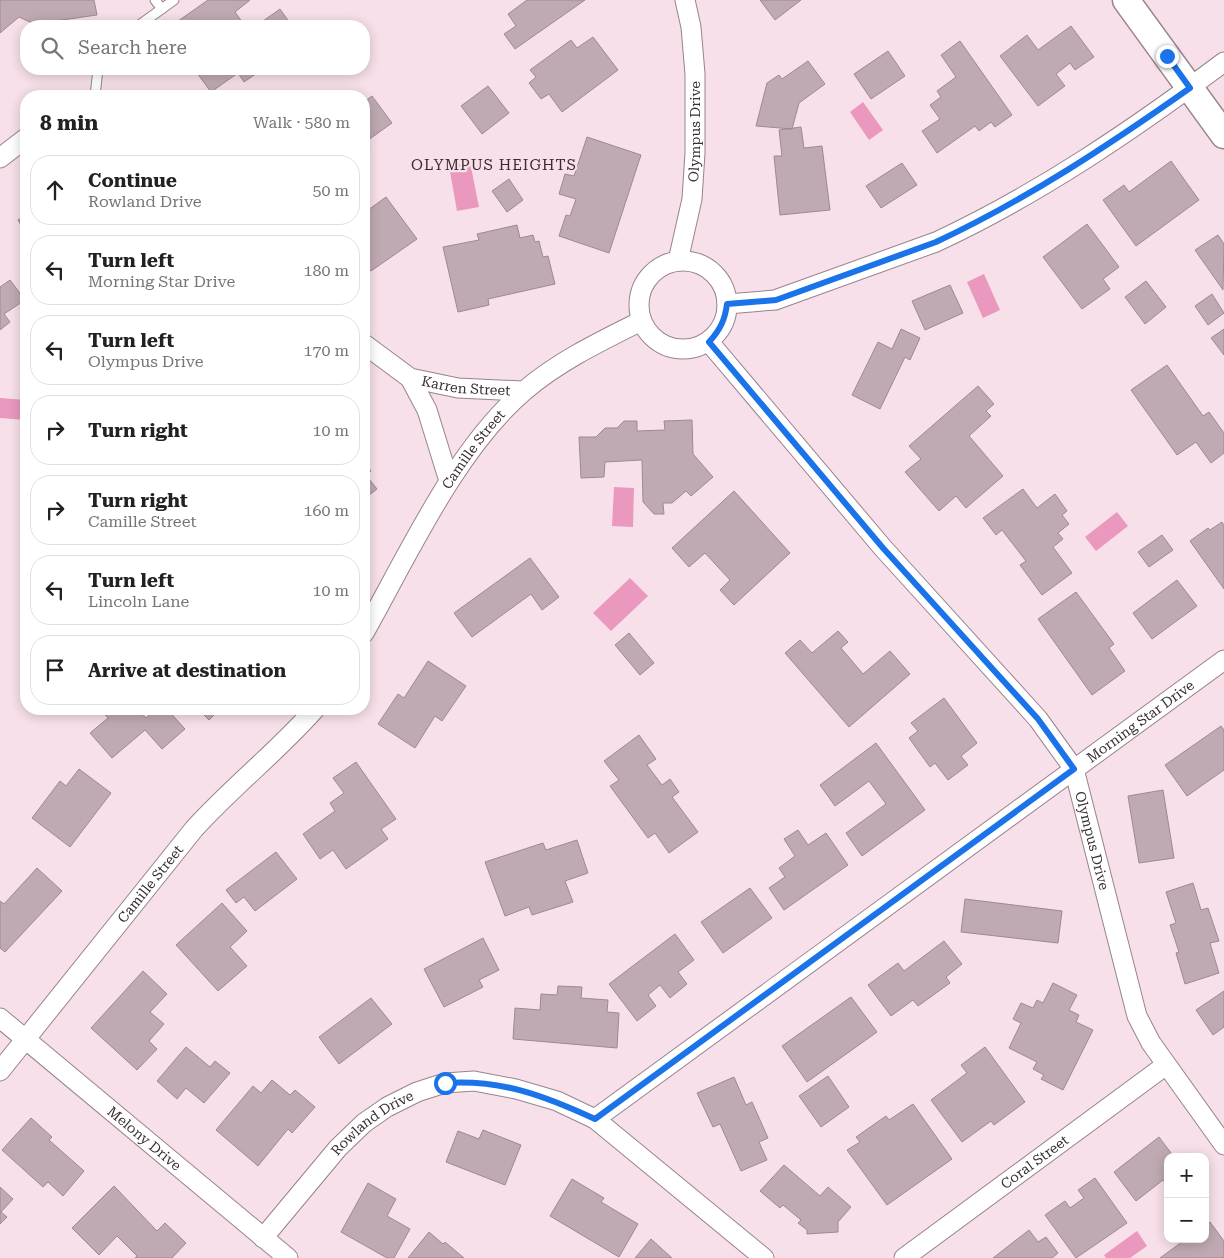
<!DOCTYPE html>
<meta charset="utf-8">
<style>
body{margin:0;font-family:"Roboto Serif",serif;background:#f2f2f2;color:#222}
.controls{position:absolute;right:15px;bottom:15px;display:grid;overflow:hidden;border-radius:10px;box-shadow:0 2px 12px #0003}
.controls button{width:45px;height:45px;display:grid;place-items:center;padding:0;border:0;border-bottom:1px solid #e0e0e0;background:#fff;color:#222;font:25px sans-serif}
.stop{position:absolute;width:15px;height:15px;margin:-11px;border:4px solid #1a73e8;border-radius:50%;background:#fff}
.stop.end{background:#1a73e8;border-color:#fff;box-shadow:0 1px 5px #0008}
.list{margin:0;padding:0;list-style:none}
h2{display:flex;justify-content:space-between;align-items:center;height:65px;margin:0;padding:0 20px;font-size:21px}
h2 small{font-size:16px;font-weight:400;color:#767676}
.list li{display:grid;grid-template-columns:32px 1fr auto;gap:15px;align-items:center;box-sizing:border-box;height:70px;margin:0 10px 10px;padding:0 10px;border:1px solid #e0e0e0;border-radius:20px}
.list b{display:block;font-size:19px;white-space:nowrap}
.list p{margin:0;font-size:16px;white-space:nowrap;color:#767676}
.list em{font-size:16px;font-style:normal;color:#767676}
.icon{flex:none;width:28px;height:28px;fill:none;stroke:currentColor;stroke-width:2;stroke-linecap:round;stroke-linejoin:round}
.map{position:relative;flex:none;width:1224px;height:1258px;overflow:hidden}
.search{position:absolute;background:#fff;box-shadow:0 2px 12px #0003;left:20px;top:20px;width:350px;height:55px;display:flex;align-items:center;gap:12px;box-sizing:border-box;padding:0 18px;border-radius:20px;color:#767676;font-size:19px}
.panel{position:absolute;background:#fff;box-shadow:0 2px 12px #0003;left:20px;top:90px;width:350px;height:625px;border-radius:20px}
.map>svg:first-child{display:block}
.water{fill:#ea98bd}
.building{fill:#bfa9b2;stroke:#9e8992}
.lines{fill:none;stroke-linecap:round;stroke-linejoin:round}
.lane-casing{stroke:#98838c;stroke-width:11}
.street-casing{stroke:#98838c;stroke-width:21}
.secondary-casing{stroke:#98838c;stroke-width:29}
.lane{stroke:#fff;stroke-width:9}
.street{stroke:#fff;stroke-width:19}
.secondary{stroke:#fff;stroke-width:26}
.route{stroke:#1a73e8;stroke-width:6}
.labels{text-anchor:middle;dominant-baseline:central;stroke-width:4.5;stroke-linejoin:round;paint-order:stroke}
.street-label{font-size:14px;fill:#383033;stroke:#f7e0e9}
.neighbourhood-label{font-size:15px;letter-spacing:1px;fill:#3c2b32;stroke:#f7e0e9}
</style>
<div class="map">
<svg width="1224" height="1258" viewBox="0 0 1224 1258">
<rect width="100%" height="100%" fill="#f7e0e9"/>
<path class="water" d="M863,102L883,130L869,140L850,112Z
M470,162L479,207L457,211L449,166Z
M984,274L1000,310L983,318L967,282Z
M0,398L26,400V420L0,418Z
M614,487L634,488L633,527L612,526Z
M1117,512L1128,526L1096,551L1085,537Z
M630,578L648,596L611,631L593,613Z
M1137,1231L1147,1246L1130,1258H1106L1104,1255Z"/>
<path class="building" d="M0,0H94L97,15L34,24L19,17L0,33Z
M208,0H250L235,12L245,26H171Z
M527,0H585L515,49L504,34L516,26L508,14Z
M760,0H801L775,20Z
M280,9L292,26H256Z
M1071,26L1094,57L1075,70L1070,63L1056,74L1065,86L1038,106L1000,56L1027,35L1038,50Z
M593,37L618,70L562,112L549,94L541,99L529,83L536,77L530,70L571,40L577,48Z
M960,41L1012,115L995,127L991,122L979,131L975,126L937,153L922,131L940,119L930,105L941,97L937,91L956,77L941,55Z
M888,51L905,76L871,99L854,74Z
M808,61L825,84L799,103L792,129L756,126L767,83L779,75L782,79Z
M194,69H263L244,82L238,73L211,92Z
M488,86L509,113L482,134L461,106Z
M372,96L392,123L364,143L370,151L364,156V102Z
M801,127L804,148L822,146L830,210L780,215L774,156H782L779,130Z
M587,137L641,155L609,253L559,236L566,215L570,216L576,199L559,194L565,174L574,176Z
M1171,161L1199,200L1136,246L1103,200L1124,185L1129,192Z
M902,163L917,185L881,208L866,186Z
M509,179L523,200L507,212L492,191Z
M386,197L417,239L371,271L364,261V213Z
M26,215V233L18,220Z
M1087,224L1119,267L1103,279L1110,289L1082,309L1043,257Z
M517,225L520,238L533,235L535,242L539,241L543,257L548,256L555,284L488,299L489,305L458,312L443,247L479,240L477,234Z
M1218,235L1224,244L1223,290L1195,250Z
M10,280L25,300L4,314L10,322L0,330V287Z
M1146,281L1166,307L1145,324L1125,297Z
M950,285L963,313L925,330L912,301Z
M1212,294L1224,313L1208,325L1195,306Z
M901,329L920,338L910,360L905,357L880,409L852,395L878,342L892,349Z
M1224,329V355L1211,338Z
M1167,365L1203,416L1209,412L1224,433V453L1211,463L1196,442L1177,455L1131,390Z
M978,386L994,404L986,411L991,416L969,436L1003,476L966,508L956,496L939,511L905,472L921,459L909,446Z
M692,420L693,454L713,477L691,496L686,491L672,503H663L664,514H654L643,502L642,460L605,462L604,477L581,478L579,437H596L605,428H617L624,421H637V431L665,430L664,421Z
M364,462L371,471L366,475L377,489L364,499Z
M1023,489L1037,508L1055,494L1067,511L1062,515L1069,524L1058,533L1063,539L1053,547L1072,573L1042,595L1020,565L1026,561L1002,530L996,535L983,518Z
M734,491L790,553L734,605L720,590L730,580L705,553L689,567L672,548Z
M1222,522L1224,526V589L1190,541L1208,528L1210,530Z
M1162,535L1173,550L1149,567L1138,552Z
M530,558L559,597L542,610L531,594L472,637L454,613Z
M1177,580L1197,606L1152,639L1133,613Z
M1076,592L1114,644L1109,648L1125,671L1092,695L1038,619Z
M838,631L848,642L841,648L863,674L890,651L910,674L849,727L785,653L800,640L812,653Z
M629,633L654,663L640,675L615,645Z
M428,661L466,686L442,721L435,716L415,748L378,724L398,694L404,698Z
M944,698L977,743L961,756L968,765L948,780L935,763L930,767L909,738L918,731L911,723Z
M100,709H138L146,718L156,709H167L185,729L162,749L145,730L112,758L90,733L108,718Z
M198,709H232L226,715L220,709L209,720Z
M1221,726L1224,730V770L1187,796L1165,765Z
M639,735L656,759L647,765L662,785L670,779L679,792L672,797L698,832L669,853L655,833L648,838L610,786L619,780L604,761Z
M876,743L925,810L862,856L846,833L886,804L869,781L835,806L820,785Z
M356,762L396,819L381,829L388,839L346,869L333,850L320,859L303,834L335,811L330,803L344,793L333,778Z
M79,769L111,793L70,847L32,818L60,781L66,786Z
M1163,790L1174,858L1139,863L1128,796Z
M798,830L808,845L826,833L848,865L784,910L769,888L785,877L779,868L795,856L784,839Z
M577,840L588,873L565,881L573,902L532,915L529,907L505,916L485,862L543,843L546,850Z
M276,852L297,879L255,911L244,897L236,903L226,890Z
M37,868L62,891L5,952L0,948V901L4,904Z
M1193,883L1201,910L1208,908L1219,941L1210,943L1219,973L1185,984L1176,953L1179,952L1170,925L1176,923L1166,892Z
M750,888L772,918L723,953L701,922Z
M965,899L1062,911L1058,943L961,932Z
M222,903L247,931L230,947L247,966L218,991L176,945Z
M675,934L694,960L678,972L687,984L670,998L660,985L648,995L656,1006L637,1021L609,984Z
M483,938L499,970L479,980L483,987L444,1007L424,969Z
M944,941L962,964L946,977L950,983L918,1006L913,1000L891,1016L868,985L898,963L904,971Z
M143,971L167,994L150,1012L164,1024L149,1041L157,1049L137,1070L91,1028Z
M1053,983L1077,995L1069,1010L1079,1015L1076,1022L1093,1030L1063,1090L1041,1079L1044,1075L1033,1069L1037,1062L1009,1048L1021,1023L1013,1019L1021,1003L1033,1008L1037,1000L1043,1003Z
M558,986L582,987L581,998L608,1000L607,1012L619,1013L617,1048L513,1039L515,1008L540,1010L541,994L557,995Z
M1224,991V1027L1213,1035L1196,1010Z
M851,997L877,1032L807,1082L782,1046Z
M371,998L392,1024L339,1064L319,1037Z
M186,1047L210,1067L215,1061L230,1073L204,1103L186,1088L177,1099L157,1081Z
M985,1047L1025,1102L994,1125L991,1121L962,1142L931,1100L967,1073L961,1065Z
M828,1076L849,1107L821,1127L799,1096Z
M734,1077L746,1105L752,1102L768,1138L759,1142L767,1160L741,1171L720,1124L713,1127L697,1093Z
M272,1080L290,1095L295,1090L315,1107L292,1133L288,1129L258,1166L216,1130L253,1086L261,1093Z
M913,1104L952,1159L887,1205L847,1150L860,1142L856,1137L886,1116L889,1120Z
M31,1118L52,1137L49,1140L84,1171L63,1196L48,1182L43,1187L2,1150Z
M483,1130L521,1145L505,1185L446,1162L458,1131L479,1139Z
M1159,1137L1174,1157H1168V1186L1163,1180L1136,1201L1114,1172Z
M784,1165L820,1196L828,1187L851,1207L838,1222V1232L807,1234V1230L798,1223L801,1220L783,1205L780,1208L760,1191Z
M1095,1178L1127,1223L1076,1258L1045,1215L1065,1201L1070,1208L1084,1198L1078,1190Z
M572,1179L604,1198L601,1202L638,1224L619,1257L550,1216Z
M368,1183L396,1199L387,1216L410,1229L394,1258H387L341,1232Z
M114,1186L157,1231L165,1223L186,1243L172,1258H135L137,1256L117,1236L99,1255L72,1228Z
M0,1187L13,1199L1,1212L7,1217L0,1224Z
M1210,1222L1224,1241V1258H1160L1186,1239H1205V1225Z
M1029,1230L1038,1242L1046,1237L1058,1253L1052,1258H993Z
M429,1232L443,1244L445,1242L464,1258H408Z
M651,1239L672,1258H635Z"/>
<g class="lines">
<defs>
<path id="lane" d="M155,0L162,9
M138,26L174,0
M95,96L98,69"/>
<g id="street">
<path d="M0,158L26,138"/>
<circle cx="683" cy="305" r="44"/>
<path id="s1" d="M678,261L692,199L695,153V74L691,27L685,0"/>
<path d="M727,304L775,300L936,242C1039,194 1133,130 1224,62"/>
<path id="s2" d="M709,342L883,548L1038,719L1074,769L1137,1016L1151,1043L1224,1145"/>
<path id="s3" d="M364,344L410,378L458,388L523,391"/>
<path d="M410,378L427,410L449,481"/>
<path id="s4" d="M364,633C408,555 456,449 524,391C559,361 601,341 641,321"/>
<path id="s5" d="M0,1018L288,1258"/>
<path id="s6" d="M0,1071L194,829C232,787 277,752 315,709"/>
<path id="s7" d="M595,1119L1224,660"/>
<path id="s8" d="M263,1238L338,1148L364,1123L387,1107L417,1092L445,1083L474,1081L516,1089L557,1101L595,1119L764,1258"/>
<path id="s9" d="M904,1258L1166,1065"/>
</g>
<path id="secondary" d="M1126,0L1224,135"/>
</defs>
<use href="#lane" class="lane-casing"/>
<use href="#street" class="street-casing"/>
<use href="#secondary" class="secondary-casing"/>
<use href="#lane" class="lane"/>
<use href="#street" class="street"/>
<use href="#secondary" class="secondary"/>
</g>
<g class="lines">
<path class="route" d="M445,1083C501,1079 545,1096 595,1119L1074,769L1038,719L883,548L709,342C720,330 725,320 727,304L776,300L936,242C1026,200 1109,145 1190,88L1167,56"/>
</g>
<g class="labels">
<g class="street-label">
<text stroke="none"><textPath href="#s1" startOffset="131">Olympus Drive</textPath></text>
<text stroke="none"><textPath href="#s3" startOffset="114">Karren Street</textPath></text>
<text stroke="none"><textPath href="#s4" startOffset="214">Camille Street</textPath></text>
<text stroke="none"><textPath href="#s7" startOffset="675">Morning Star Drive</textPath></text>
<text stroke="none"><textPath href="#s2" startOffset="636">Olympus Drive</textPath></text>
<text stroke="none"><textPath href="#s6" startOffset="240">Camille Street</textPath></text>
<text stroke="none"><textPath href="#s8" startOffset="160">Rowland Drive</textPath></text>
<text stroke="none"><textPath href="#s5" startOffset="188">Melony Drive</textPath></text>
<text stroke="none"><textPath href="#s9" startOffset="162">Coral Street</textPath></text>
</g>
<g class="neighbourhood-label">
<text x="494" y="165">OLYMPUS HEIGHTS</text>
</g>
</g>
</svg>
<div class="controls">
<button>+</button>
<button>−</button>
</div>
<div class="stop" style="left:445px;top:1083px"></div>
<div class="stop end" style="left:1167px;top:56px"></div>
<div class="search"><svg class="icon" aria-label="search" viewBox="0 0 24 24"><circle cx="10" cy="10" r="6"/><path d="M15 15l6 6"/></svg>Search here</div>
<section class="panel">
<h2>8 min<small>Walk · 580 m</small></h2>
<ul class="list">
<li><svg class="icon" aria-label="ahead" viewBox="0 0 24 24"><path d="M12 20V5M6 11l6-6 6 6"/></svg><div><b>Continue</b><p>Rowland Drive</p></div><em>50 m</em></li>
<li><svg class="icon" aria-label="left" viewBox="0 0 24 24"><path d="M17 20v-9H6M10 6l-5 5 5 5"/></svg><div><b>Turn left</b><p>Morning Star Drive</p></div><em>180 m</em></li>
<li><svg class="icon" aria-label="left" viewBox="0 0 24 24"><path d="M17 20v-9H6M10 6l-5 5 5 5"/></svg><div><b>Turn left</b><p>Olympus Drive</p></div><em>170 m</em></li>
<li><svg class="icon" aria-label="right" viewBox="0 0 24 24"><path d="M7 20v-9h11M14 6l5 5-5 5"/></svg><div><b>Turn right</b></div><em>10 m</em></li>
<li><svg class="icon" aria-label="right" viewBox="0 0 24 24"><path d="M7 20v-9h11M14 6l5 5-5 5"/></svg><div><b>Turn right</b><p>Camille Street</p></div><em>160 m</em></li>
<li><svg class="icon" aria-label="left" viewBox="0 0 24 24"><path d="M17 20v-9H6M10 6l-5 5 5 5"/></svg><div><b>Turn left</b><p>Lincoln Lane</p></div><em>10 m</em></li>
<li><svg class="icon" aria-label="arrive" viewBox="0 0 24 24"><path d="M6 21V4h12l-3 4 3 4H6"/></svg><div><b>Arrive at destination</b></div></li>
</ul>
</section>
</div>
